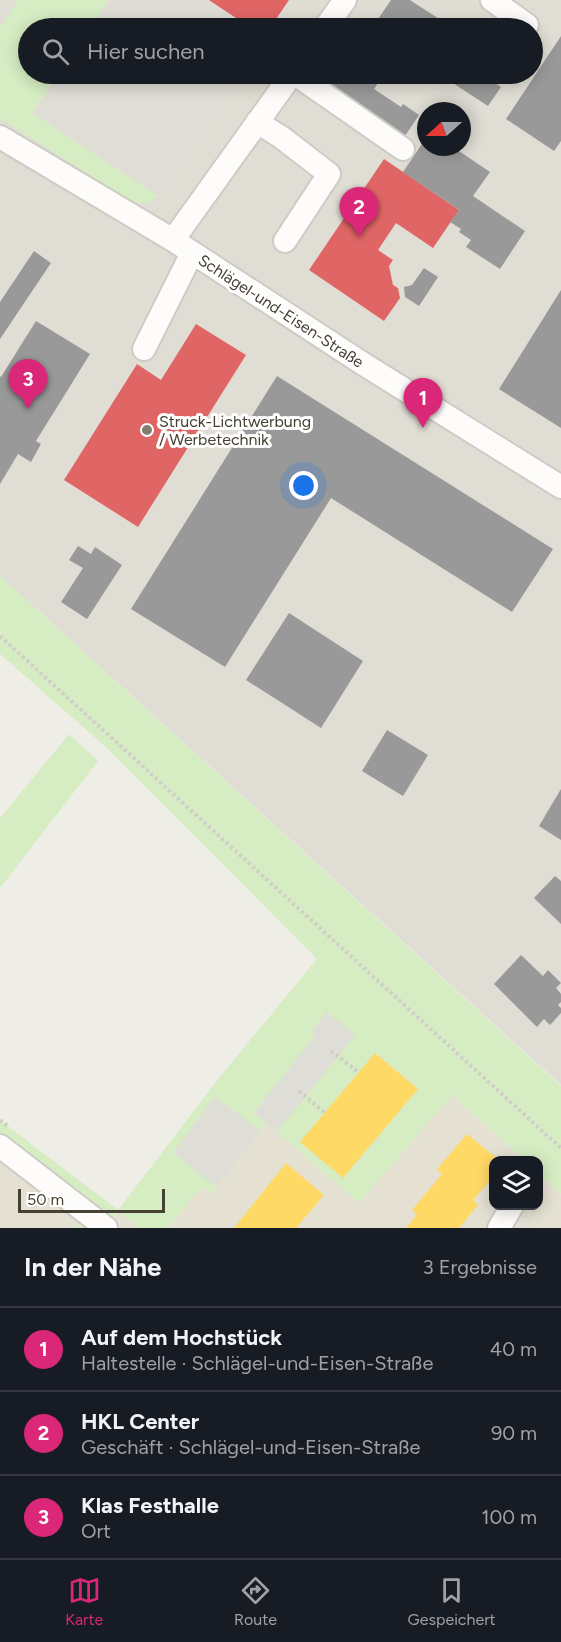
<!DOCTYPE html>
<html lang="de">
<meta charset="utf-8">
<style>
body{margin:0;font-family:Figtree,sans-serif;background:#242831;color:#f1f3f6}
.controls{position:absolute;right:18px;bottom:18px;display:grid;overflow:hidden;border-radius:12px;box-shadow:0 3px 15px #0003}
.controls button{width:54px;height:54px;display:grid;place-items:center;padding:0;border:0;border-bottom:2px solid #363941;background:#171b24;color:#f1f3f6;font:30px sans-serif}
.compass{position:absolute;left:417px;top:102px;width:54px;height:54px;border-radius:50%;background:#171b24;box-shadow:0 3px 15px #0003;rotate:249deg}
.scale{position:absolute;left:18px;bottom:15px;width:147px;box-sizing:border-box;padding-left:6px;border:3px solid #464132;border-top:0;font-size:16px;line-height:21px;white-space:nowrap;color:#464132;-webkit-text-stroke:4px #fff;paint-order:stroke}
.you{position:absolute;left:304px;top:486px;width:21px;height:21px;margin:-15px;border:4px solid #fff;border-radius:50%;background:#1a73e8;box-shadow:0 0 0 9px #1a73e833}
.badge{display:grid;place-items:center;width:39px;height:39px;border-radius:50%;background:#db2777;color:#fff;font-size:20px;font-weight:700}
.pin{position:absolute;translate:-50% -50px;filter:drop-shadow(0 2px 3px #0008)}
.pin::after{content:'';position:absolute;top:32px;width:21px;height:18px;background:inherit;clip-path:polygon(0 0,100% 0,50% 100%)}
.list{margin:0;padding:0;list-style:none}
h2{display:flex;justify-content:space-between;align-items:center;height:78px;margin:0;padding:0 24px;font-size:26px}
h2 small{font-size:20px;font-weight:400;color:#9ea1a6}
.list li{display:grid;grid-template-columns:39px 1fr auto;gap:18px;align-items:center;box-sizing:border-box;height:84px;padding:0 24px;border-top:2px solid #363941}
.list b{display:block;font-size:22px;white-space:nowrap}
.list p{margin:0;font-size:20px;white-space:nowrap;color:#9ea1a6}
.list em{font-size:20px;font-style:normal;color:#9ea1a6}
.icon{flex:none;width:33px;height:33px;fill:none;stroke:currentColor;stroke-width:2;stroke-linecap:round;stroke-linejoin:round}
.map{position:relative;flex:none;width:561px;height:1228px;overflow:hidden}
.search{position:absolute;background:#171b24;box-shadow:0 3px 15px #0003;left:18px;right:18px;top:18px;height:66px;display:flex;align-items:center;gap:15px;box-sizing:border-box;padding:0 21px;border-radius:33px;color:#9ea1a6;font-size:22px}
.sheet{height:330px;background:#171b24}
nav{display:flex;justify-content:space-around;align-items:center;box-sizing:border-box;height:84px;border-top:2px solid #363941;background:#171b24;font-size:16px;color:#9ea1a6}
nav a{display:grid;justify-items:center;gap:3px}
nav .on{color:#db2777}
.map>svg:first-child{display:block}
.residential{fill:#e4e1d3}
.industrial{fill:#e0ddd4;fill-rule:evenodd}
.green{fill:#d6edc3;fill-rule:evenodd}
.parking{fill:#deddd6}
.homes{fill:#ffd966}
.shops{fill:#e06666}
.industry{fill:#999}
.lines{fill:none;stroke-linecap:round;stroke-linejoin:round}
.minor-casing{stroke:#cdccc4;stroke-width:26}
.path{stroke:#d1cec8;stroke-width:4;stroke-dasharray:3 3;stroke-linecap:butt}
.minor{stroke:#fdfcfb;stroke-width:22}
.poi-dot{fill:#817e71;stroke:#fff;stroke-width:2}
.labels{text-anchor:middle;dominant-baseline:central;stroke-width:6;stroke-linejoin:round;paint-order:stroke}
.street-label{font-size:16px;fill:#464132;stroke:#fff}
.poi-label{font-size:16px;fill:#464132;stroke:#fff;text-anchor:start}
</style>
<div class="map">
<svg width="561" height="1228" viewBox="0 0 561 1228">
<rect width="100%" height="100%" fill="#efeee6"/>
<path class="residential" d="M317,959L452,1094L524,1160H494V1206H538L539,1174L561,1194V1228H106L216,1082Z
M0,1146L87,1214L75,1228H0Z"/>
<path class="industrial" d="M0,0H561V1085L0,576ZM28,28H532V74H28ZM426,111H462V147H426Z"/>
<path class="green" d="M18,0H109L90,28H28V74H59L32,113L158,196L148,203L132,202L0,118V28Z
M0,576L561,1086V1194L539,1174L538,1160H524L452,1095L359,1203L276,1131L355,1035L311,1032L315,1036L254,1112L266,1122L260,1131L215,1097L173,1153L217,1187L211,1194L201,1187L168,1228H140L118,1211L106,1228H75L86,1214L0,1146V1120L118,1210L216,1082L317,959L108,749L0,654ZM375,1053L418,1089L343,1178L300,1142Z
M69,734L98,761L0,888V818Z"/>
<path class="parking" d="M112,0H205L245,28H93Z
M64,74H238L159,192L40,112Z
M327,1012L355,1035L299,1105L276,1131L254,1113L315,1036L311,1032Z
M215,1097L260,1131L217,1187L173,1153Z"/>
<path class="homes" d="M375,1053L418,1089L343,1178L300,1142Z
M467,1134L499,1160H494V1176L473,1200L478,1205L459,1228H406L417,1215L412,1210L442,1174L437,1169Z
M286,1163L324,1195L296,1228H234Z"/>
<path class="shops" d="M209,0H289L270,28H251Z
M384,159L459,210L433,248L396,223L378,250L393,260L389,266L393,285L398,288L400,298L384,321L309,270Z
M196,324L246,355L138,527L64,480L137,364L161,380Z"/>
<path class="industry" d="M391,0H410L453,28H372Z
M561,36V141L554,151L506,119Z
M338,74H384L374,89L401,107L403,104L419,115L403,139L327,90Z
M439,74H485L484,75L501,87L488,106Z
M426,138V147H453L490,172L473,196L525,231L500,269L466,247L471,240L459,232L461,229L450,222L459,210L403,172Z
M34,251L51,263L0,339V302Z
M424,268L438,277L419,306L405,297L404,287L412,285Z
M561,290V428L499,389Z
M36,321L90,354L36,441L41,444L31,462L18,454L0,484V376L1,377Z
M277,376L553,549L512,612L331,498L225,667L131,609Z
M78,546L91,554L95,547L122,565L87,619L61,602L83,568L69,560Z
M289,613L363,661L321,728L246,680Z
M387,730L428,755L403,796L362,771Z
M561,789V840L539,826Z
M555,876L561,881V924L534,898Z
M521,955L543,976L548,970L561,983L556,988L561,994V1002L558,1005L561,1008V1013L550,1025L544,1019L537,1027L494,984Z"/>
<g class="lines">
<defs>
<path id="minor" d="M492,0L527,25
M325,28L345,0
M295,74L403,149
M257,122L281,137L329,174L285,241
M0,137L173,240L365,365L561,487
M173,240L292,74
M144,349L192,253
M0,1146L106,1228
M499,1228L512,1206"/>
</defs>
<use href="#minor" class="minor-casing"/>
<path class="path" d="M0,636L561,1148
M331,1051L358,1072
M299,1091L325,1113
M0,1120L9,1127"/>
<use href="#minor" class="minor"/>
</g>
<circle class="poi-dot" cx="147" cy="430" r="6"/>
<g class="labels">
<g class="street-label">
<text transform="translate(281 311) rotate(33)">Schlägel-und-Eisen-Straße</text>
</g>
<g class="poi-label">
<text x="159" y="421">Struck-Lichtwerbung<tspan x="159" dy="18">/ Werbetechnik</tspan></text>
</g>
</g>
</svg>
<div class="controls">
<button><svg class="icon" aria-label="layers" viewBox="0 0 24 24"><path d="M12 4l9 5-9 5-9-5zM3 14l9 5 9-5"/></svg></button>
</div>
<svg class="compass" viewBox="-18 -18 36 36"><path d="M0-13l5 13h-10z" fill="#e53935"/><path d="M0 13l5-13h-10z" fill="#9ea1a6"/></svg>
<div class="scale">50 m</div>
<div class="you"></div>
<div class="pin badge" style="left:423px;top:428px">1</div>
<div class="pin badge" style="left:359px;top:237px">2</div>
<div class="pin badge" style="left:28px;top:409px">3</div>
<div class="search"><svg class="icon" aria-label="search" viewBox="0 0 24 24"><circle cx="10" cy="10" r="6"/><path d="M15 15l6 6"/></svg>Hier suchen</div>
</div>
<section class="sheet">
<h2>In der Nähe<small>3 Ergebnisse</small></h2>
<ul class="list">
<li><span class="badge">1</span><div><b>Auf dem Hochstück</b><p>Haltestelle · Schlägel-und-Eisen-Straße</p></div><em>40 m</em></li>
<li><span class="badge">2</span><div><b>HKL Center</b><p>Geschäft · Schlägel-und-Eisen-Straße</p></div><em>90 m</em></li>
<li><span class="badge">3</span><div><b>Klas Festhalle</b><p>Ort</p></div><em>100 m</em></li>
</ul>
</section>
<nav>
<a class="on"><svg class="icon" aria-label="map" viewBox="0 0 24 24"><path d="M3 6l6-2 6 2 6-2v14l-6 2-6-2-6 2zM9 4v14M15 6v14"/></svg>Karte</a>
<a><svg class="icon" aria-label="directions" viewBox="0 0 24 24"><path d="M12 3l9 9-9 9-9-9zM9 14v-3h6M13 9l2 2-2 2"/></svg>Route</a>
<a><svg class="icon" aria-label="saved" viewBox="0 0 24 24"><path d="M7 4h10v16l-5-4-5 4z"/></svg>Gespeichert</a>
</nav>
